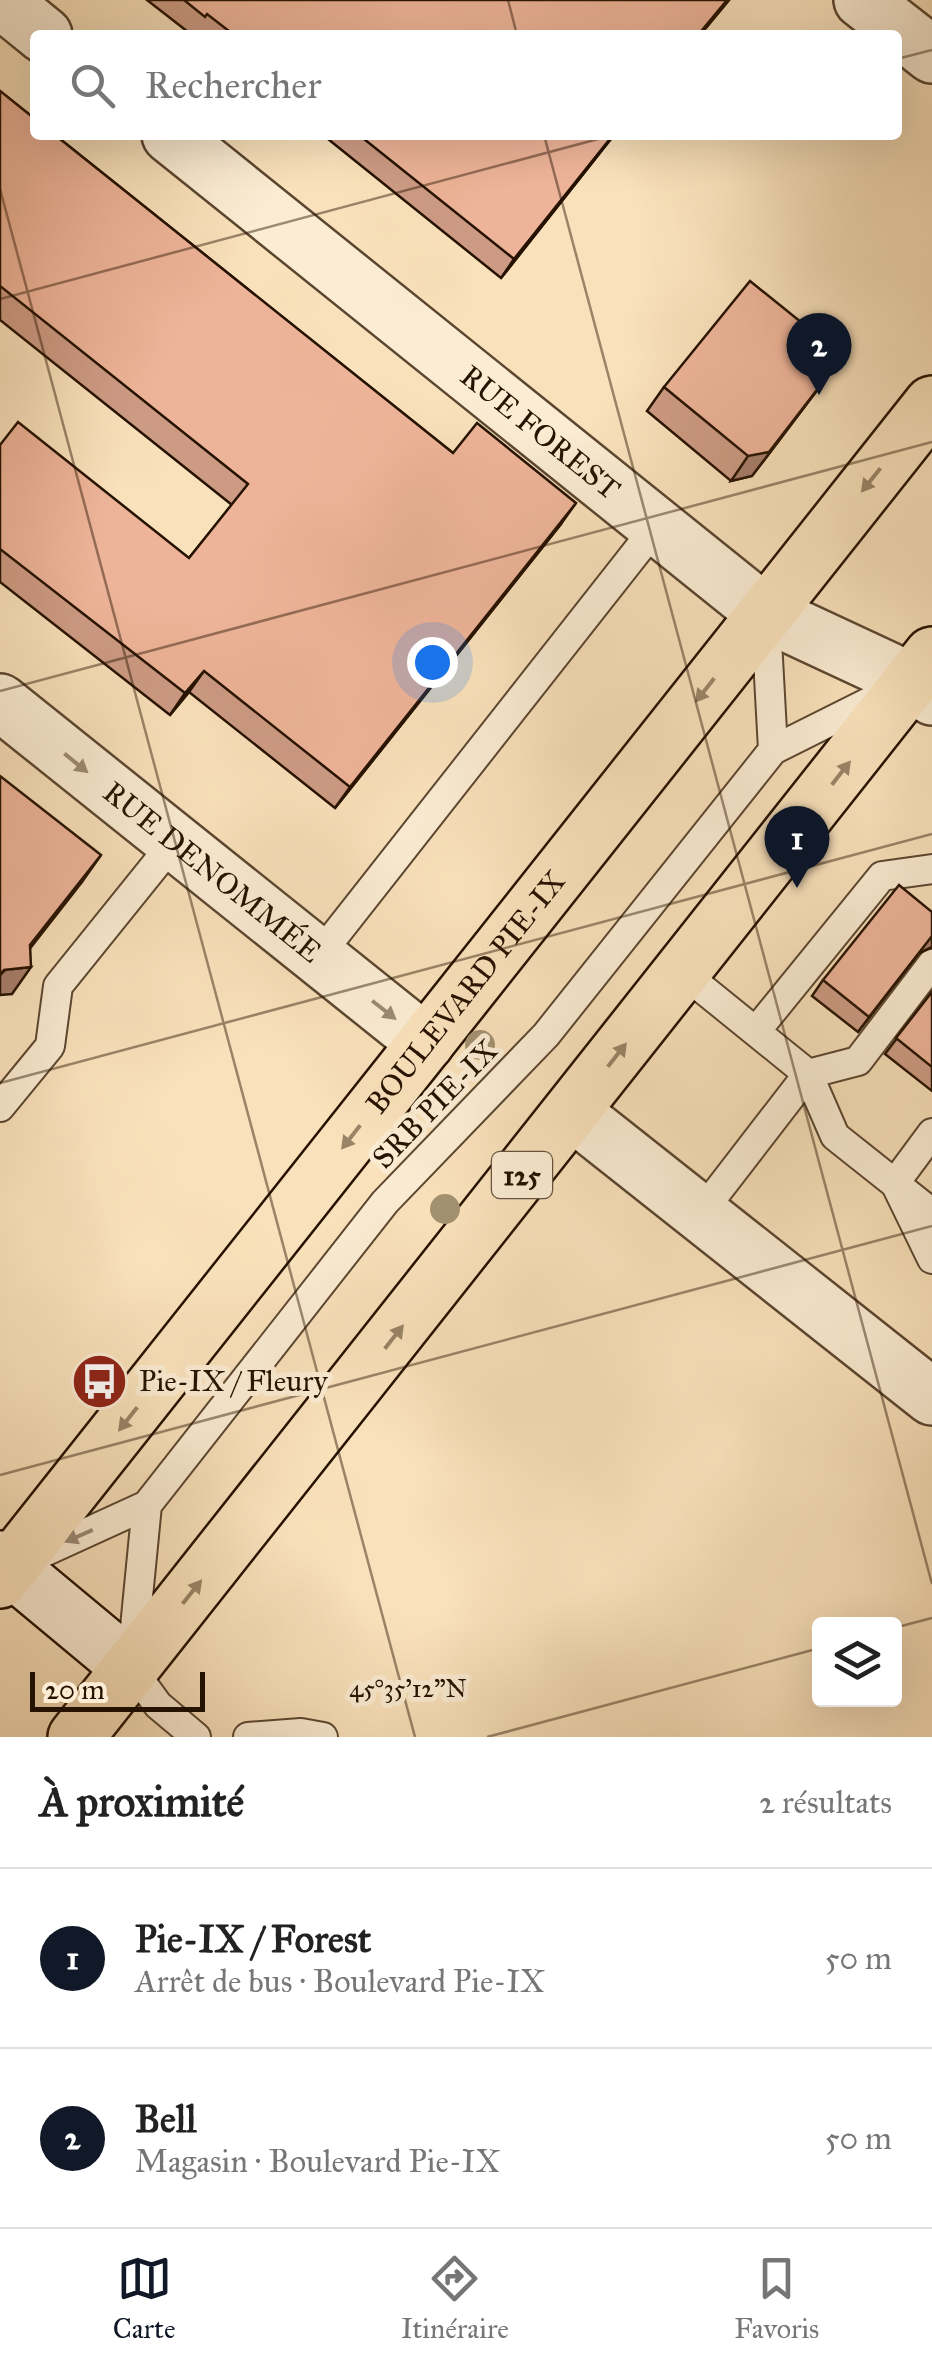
<!DOCTYPE html>
<html lang="fr">
<meta charset="utf-8">
<style>
body{margin:0;font-family:"IM FELL Great Primer",serif;background:#f2f2f2;color:#222}
.controls{position:absolute;right:30px;bottom:30px;display:grid;overflow:hidden;border-radius:10px;box-shadow:0 10px 40px #0002}
.controls button{width:90px;height:90px;display:grid;place-items:center;padding:0;border:0;border-bottom:2px solid #e0e0e0;background:#fff;color:#222;font:50px sans-serif}
.scale{position:absolute;left:30px;bottom:25px;width:175px;box-sizing:border-box;padding-left:10px;border:5px solid #261201;border-top:0;font-size:28px;line-height:35px;white-space:nowrap;color:#261201;-webkit-text-stroke:8px #fbecd3;paint-order:stroke}
.you{position:absolute;left:432px;top:662px;width:35px;height:35px;margin:-25px;border:8px solid #fff;border-radius:50%;background:#1a73e8;box-shadow:0 0 0 15px #1a73e833}
.badge{display:grid;place-items:center;width:65px;height:65px;border-radius:50%;background:#111827;color:#fff;font-size:32px;font-weight:700}
.pin{position:absolute;translate:-50% -82px;filter:drop-shadow(0 2px 5px #0008)}
.pin::after{content:'';position:absolute;top:52px;width:35px;height:30px;background:inherit;clip-path:polygon(0 0,100% 0,50% 100%)}
.list{margin:0;padding:0;list-style:none}
h2{display:flex;justify-content:space-between;align-items:center;height:130px;margin:0;padding:0 40px;font-size:42px}
h2 small{font-size:32px;font-weight:400;color:#767676}
.list li{display:grid;grid-template-columns:65px 1fr auto;gap:30px;align-items:center;box-sizing:border-box;height:180px;padding:0 40px;border-top:2px solid #e0e0e0}
.list b{display:block;font-size:38px;white-space:nowrap}
.list p{margin:0;font-size:32px;white-space:nowrap;color:#767676}
.list em{font-size:32px;font-style:normal;color:#767676}
.icon{flex:none;width:55px;height:55px;fill:none;stroke:currentColor;stroke-width:2;stroke-linecap:round;stroke-linejoin:round}
.map{position:relative;flex:none;width:932px;height:1737px;overflow:hidden}
.search{position:absolute;background:#fff;box-shadow:0 10px 40px #0002;left:30px;right:30px;top:30px;height:110px;display:flex;align-items:center;gap:25px;box-sizing:border-box;padding:0 35px;border-radius:10px;color:#767676;font-size:38px}
.sheet{height:490px;background:#fff}
nav{display:flex;justify-content:space-around;align-items:center;box-sizing:border-box;height:140px;border-top:2px solid #e0e0e0;background:#fff;font-size:28px;color:#767676}
nav a{display:grid;justify-items:center;gap:5px}
nav .on{color:#111827}
.map>svg:first-child{display:block}
.lines{fill:none;stroke-linecap:round;stroke-linejoin:round}
.lane-casing{stroke:#5b4630;stroke-width:32}
.street-casing{stroke:#5b4630;stroke-width:60}
.secondary-casing{stroke:#261201;stroke-width:60}
.primary-casing{stroke:#261201;stroke-width:60}
.lane{stroke:#fbecd3;stroke-width:28}
.street{stroke:#fbecd3;stroke-width:55}
.secondary{stroke:#fbecd3;stroke-width:55}
.primary{stroke:#f9e1bb;stroke-width:55}
.tree{fill:#a39170}
.wall{fill:#cd9b84;stroke:#261201;stroke-width:2.5}
.shaded-wall{fill:#a77e6b;stroke:#261201;stroke-width:2.5}
.building{fill:#eeb499;stroke:#261201;stroke-width:2.5}
.oneway{fill:#9a8467}
.oneway2{fill:#9b8a74}
.ticks{fill:none;stroke:#261201;stroke-width:2.5;stroke-opacity:0.45}
.labels{text-anchor:middle;dominant-baseline:central;stroke-width:10;stroke-linejoin:round;paint-order:stroke}
.shield{fill:#fbecd3;stroke:#665340;stroke-width:2.5}
.shield-label{font-size:28px;font-weight:bold;fill:#261201}
.street-label{font-size:30px;fill:#261201;stroke:#fbecd3}
.poi-label{font-size:30px;fill:#261201;stroke:#fbecd3;text-anchor:start}
.ticks-label{font-size:25px;text-anchor:middle;fill:#261201;stroke:#fbecd3;stroke-width:10;stroke-linejoin:round;paint-order:stroke}
</style>
<div class="map">
<svg width="932" height="1737" viewBox="0 0 932 1737">
<rect width="100%" height="100%" fill="#f9e1bb"/>
<filter id="stains"><feTurbulence type="fractalNoise" baseFrequency=".002" numOctaves="4"/><feColorMatrix values="0 0 0 0 .2 0 0 0 0 .09 0 0 0 0 .02 0 0 0 .5 -.17"/></filter>
<radialGradient id="worn" r=".72"><stop offset=".6" stop-color="#630" stop-opacity="0"/><stop offset="1" stop-color="#630" stop-opacity=".3"/></radialGradient>
<g class="lines">
<defs>
<path id="lane" d="M766,622L773,750
M317,958L656,527
M932,964L858,1061L808,1074L835,1136L932,1213
M682,972L808,1074L700,1214
M756,1031L882,876L932,869
M0,1107L50,1046L58,986L174,842
M932,1133L895,1183L932,1259
M147,1505L131,1668L158,1705L196,1737
M31,1558L147,1505L385,1202L546,1035L773,750L887,693
M248,1737L301,1733L323,1737"/>
<g id="street">
<path d="M1,0L44,35"/>
<path d="M862,0L932,55"/>
<path id="s1" d="M170,135L765,613L911,681L932,697"/>
<path id="s2" d="M0,702L426,1043"/>
<path d="M572,1112L932,1397"/>
</g>
<path id="secondary" d="M0,1559L131,1668"/>
<g id="primary">
<path id="s3" d="M0,1580L932,404"/>
<path d="M76,1737L932,655"/>
</g>
</defs>
<use href="#lane" class="lane-casing"/>
<use href="#street" class="street-casing"/>
<use href="#secondary" class="secondary-casing"/>
<use href="#primary" class="primary-casing"/>
<use href="#lane" class="lane"/>
<use href="#street" class="street"/>
<use href="#secondary" class="secondary"/>
<use href="#primary" class="primary"/>
</g>
<g class="tree">
<circle cx="480" cy="1045" r="15"/>
<circle cx="445" cy="1209" r="15"/>
</g>
<path class="wall" d="M147,0H729L700,35H198L195,32L192,35Z
M0,91L453,453L561,524L335,808L189,692L170,715L0,582V445L189,558L232,505L0,320Z
M323,135H614L501,278Z
M843,356L752,476L731,481L647,411L664,387Z
M932,912V947L919,953L858,1032L812,996L823,980Z
M932,992V1091L885,1054Z"/>
<path class="shaded-wall" d="M727,0H729L700,35H698Z
M613,135H614L501,278L514,259Z
M843,356L752,476L731,481L748,456Z
M576,503L561,524L335,808L350,787Z
M204,671L189,692L170,715L185,693Z
M101,855L82,882L14,969L31,967L12,994L0,995V975L30,945Z
M932,936V947L919,953L858,1032L930,937Z"/>
<path class="building" d="M184,0H727L698,35H234L207,14L205,17Z
M0,91L35,119V135H55L453,453L477,423L576,503L350,787L204,671L185,693L0,549V445L18,422L189,558L248,484L0,286Z
M359,135H613L514,259Z
M750,281L843,356L769,452L748,456L664,387Z
M0,776L101,855L30,945L31,967L4,970L0,975Z
M899,885L932,912V936L869,1017L823,980Z
M932,992V1067L896,1038Z"/>
<defs><path id="oneway-solid" d="M-6-.8H1V-3.2L6.5 0L1 3.2V.8H-6Z" transform="scale(2.5)"/></defs>
<g class="oneway">
<use href="#oneway-solid" transform="translate(871 480) rotate(129)"/>
<use href="#oneway-solid" transform="translate(705 690) rotate(128)"/>
<use href="#oneway-solid" transform="translate(841 773) rotate(-52)"/>
<use href="#oneway-solid" transform="translate(617 1055) rotate(-52)"/>
<use href="#oneway-solid" transform="translate(351 1137) rotate(128)"/>
<use href="#oneway-solid" transform="translate(394 1337) rotate(-52)"/>
<use href="#oneway-solid" transform="translate(128 1419) rotate(128)"/>
<use href="#oneway-solid" transform="translate(192 1592) rotate(-51)"/>
</g>
<g class="oneway2">
<use href="#oneway-solid" transform="translate(76 763) rotate(39)"/>
<use href="#oneway-solid" transform="translate(384 1010) rotate(38)"/>
<use href="#oneway-solid" transform="translate(79 1536) rotate(156)"/>
</g>
<path class="ticks" d="M508,0L517,35M897,59L932,50M544,135L932,1584M0,189L415,1737M0,299L613,135M0,691L932,442M0,1083L932,834M0,1475L932,1226M894,1628L932,1618M487,1737L820,1648"/>
<defs>
<symbol id="bus-disc" viewBox="-11 -11 22 22"><circle r="9.5" fill="#8f2418" stroke="#fbecd3"/><path d="M-5-6H5V4H4V6H2V4H-2V6H-4V4H-5ZM-3.5-4V0h7V-4ZM-3.5 1.2v1.5H-2V1.2ZM2 1.2v1.5H3.5V1.2Z" fill="#fff"/></symbol>
</defs>
<g fill-rule="evenodd">
<use href="#bus-disc" x="68" y="1350" width="63" height="63"/>
</g>
<g class="labels">
<rect class="shield" x="492" y="1152" width="60" height="46" rx="8"/>
<g class="shield-label">
<text x="522" y="1175">125</text>
</g>
<g class="street-label">
<text stroke="none"><textPath href="#s1" startOffset="475">RUE FOREST</textPath></text>
<text stroke="none"><textPath href="#s2" startOffset="272">RUE DENOMMÉE</textPath></text>
<text stroke="none"><textPath href="#s3" startOffset="750">BOULEVARD PIE-IX</textPath></text>
<text transform="translate(435 1104) rotate(-46)">SRB PIE-IX</text>
</g>
<g class="poi-label">
<text x="139" y="1381">Pie-IX / Fleury</text>
</g>
</g>
<g class="ticks-label">
<text x="408" y="1697">45°35'12"N</text>
</g>
<rect width="100%" height="100%" filter="url(#stains)"/>
<rect width="100%" height="100%" fill="url(#worn)"/>
</svg>
<div class="controls">
<button><svg class="icon" aria-label="layers" viewBox="0 0 24 24"><path d="M12 4l9 5-9 5-9-5zM3 14l9 5 9-5"/></svg></button>
</div>
<div class="scale">20 m</div>
<div class="you"></div>
<div class="pin badge" style="left:797px;top:888px">1</div>
<div class="pin badge" style="left:819px;top:395px">2</div>
<div class="search"><svg class="icon" aria-label="search" viewBox="0 0 24 24"><circle cx="10" cy="10" r="6"/><path d="M15 15l6 6"/></svg>Rechercher</div>
</div>
<section class="sheet">
<h2>À proximité<small>2 résultats</small></h2>
<ul class="list">
<li><span class="badge">1</span><div><b>Pie-IX / Forest</b><p>Arrêt de bus · Boulevard Pie-IX</p></div><em>50 m</em></li>
<li><span class="badge">2</span><div><b>Bell</b><p>Magasin · Boulevard Pie-IX</p></div><em>50 m</em></li>
</ul>
</section>
<nav>
<a class="on"><svg class="icon" aria-label="map" viewBox="0 0 24 24"><path d="M3 6l6-2 6 2 6-2v14l-6 2-6-2-6 2zM9 4v14M15 6v14"/></svg>Carte</a>
<a><svg class="icon" aria-label="directions" viewBox="0 0 24 24"><path d="M12 3l9 9-9 9-9-9zM9 14v-3h6M13 9l2 2-2 2"/></svg>Itinéraire</a>
<a><svg class="icon" aria-label="saved" viewBox="0 0 24 24"><path d="M7 4h10v16l-5-4-5 4z"/></svg>Favoris</a>
</nav>
